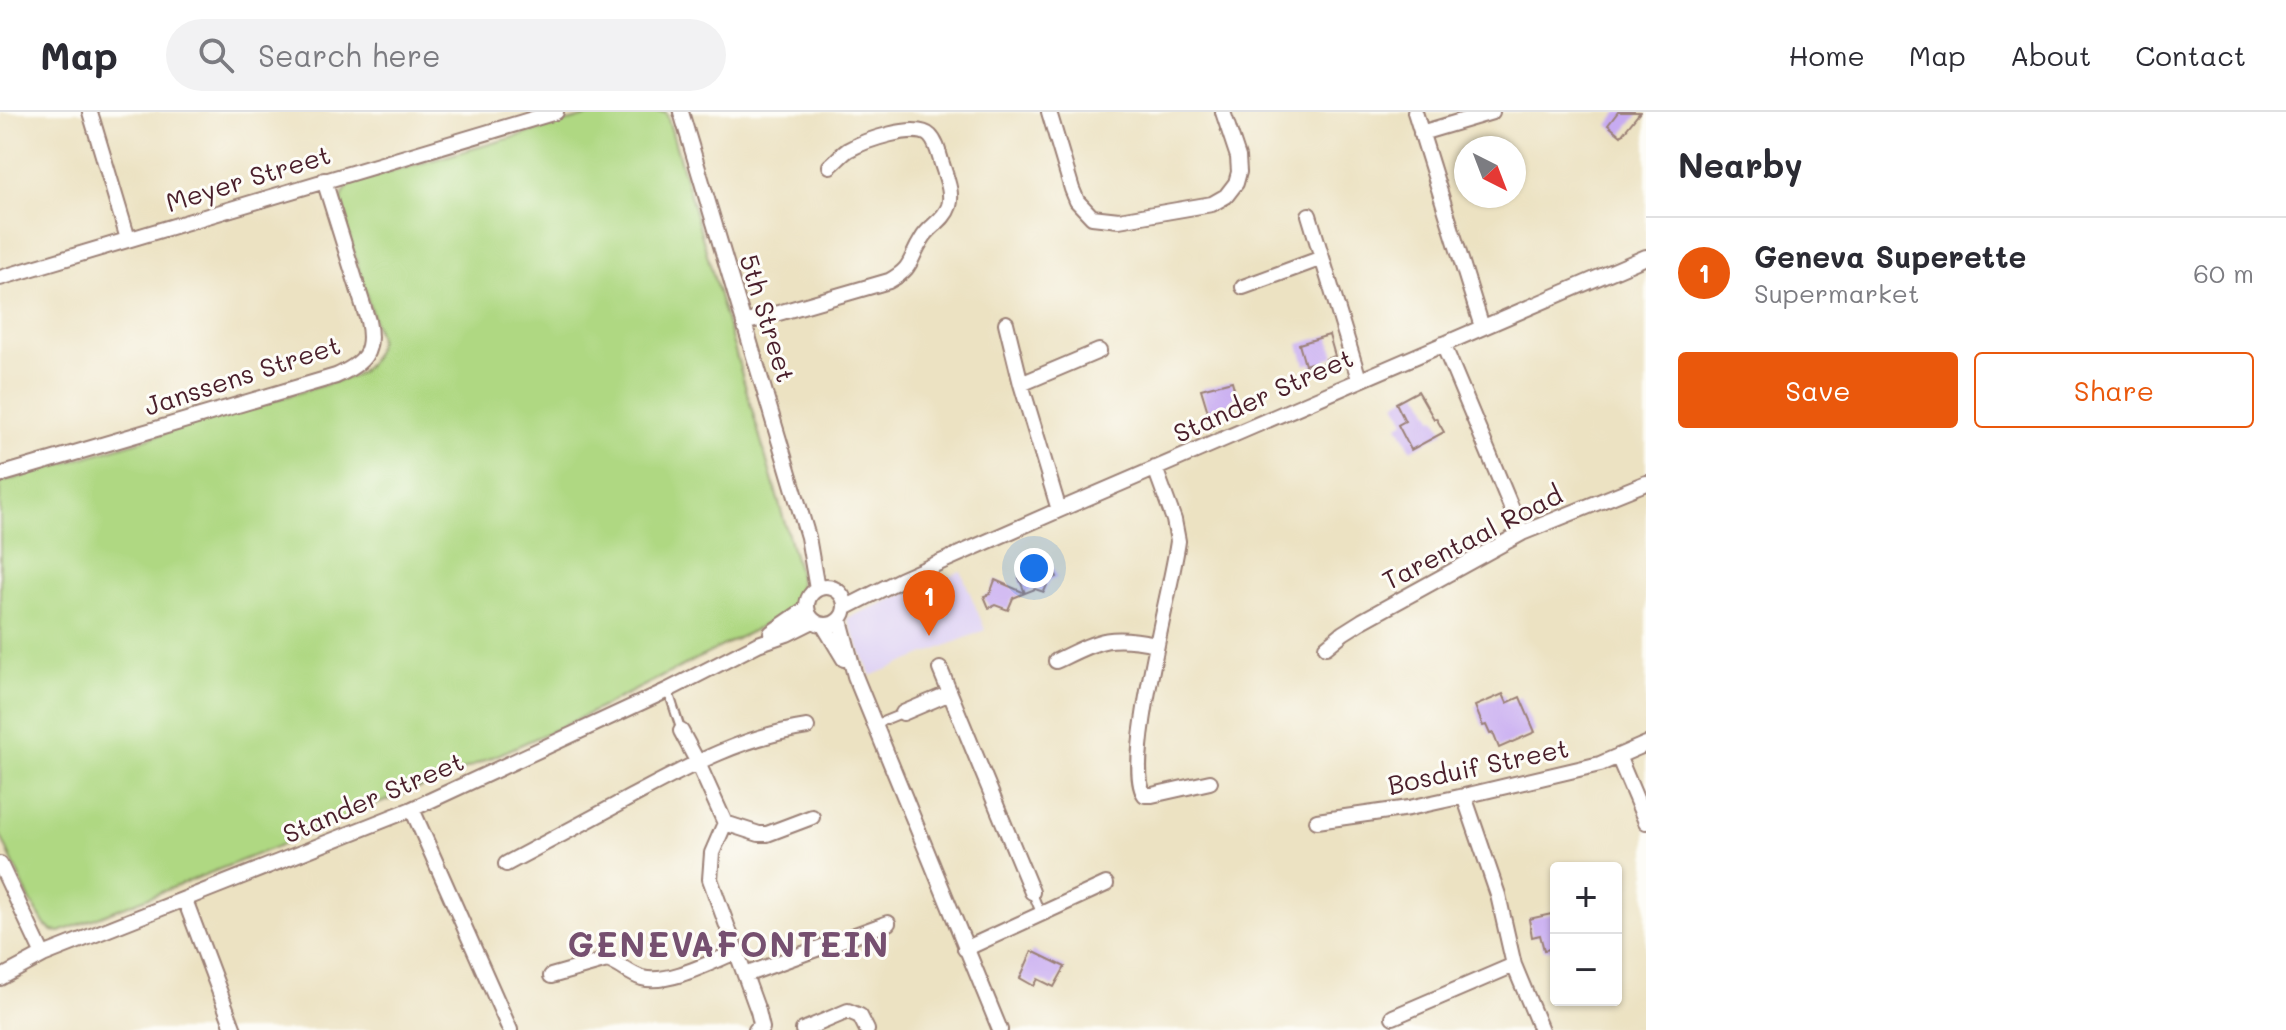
<!DOCTYPE html>
<meta charset="utf-8">
<style>
body{margin:0;font-family:Mali,sans-serif;background:#f2f2f3;color:#2b2b33}
.controls{position:absolute;right:24px;bottom:24px;display:grid;overflow:hidden;border-radius:8px;box-shadow:0 2px 6px #0004}
.controls button{width:72px;height:72px;display:grid;place-items:center;padding:0;border:0;border-bottom:2px solid #e1e1e2;background:#fff;color:#2b2b33;font:40px sans-serif}
.compass{position:absolute;left:1454px;top:24px;width:72px;height:72px;border-radius:50%;background:#fff;box-shadow:0 2px 6px #0004;rotate:138deg}
.you{position:absolute;left:1034px;top:456px;width:28px;height:28px;margin:-20px;border:6px solid #fff;border-radius:50%;background:#1a73e8;box-shadow:0 0 0 12px #1a73e833}
.badge{display:grid;place-items:center;width:52px;height:52px;border-radius:50%;background:#ea580c;color:#fff;font-size:26px;font-weight:700}
.pin{position:absolute;translate:-50% -66px;filter:drop-shadow(0 2px 4px #0008)}
.pin::after{content:'';position:absolute;top:42px;width:28px;height:24px;background:inherit;clip-path:polygon(0 0,100% 0,50% 100%)}
.list{margin:0;padding:0;list-style:none}
h2{display:flex;justify-content:space-between;align-items:center;height:104px;margin:0;padding:0 32px;font-size:34px}
h2 small{font-size:26px;font-weight:400;color:#7c7c81}
.list li{display:grid;grid-template-columns:52px 1fr auto;gap:24px;align-items:center;box-sizing:border-box;height:112px;padding:0 32px;border-top:2px solid #e1e1e2}
.list b{display:block;font-size:30px;white-space:nowrap}
.list p{margin:0;font-size:26px;white-space:nowrap;color:#7c7c81}
.list em{font-size:26px;font-style:normal;color:#7c7c81}
.actions{display:flex;gap:16px;padding:24px 32px}
.actions a{flex:1;padding:18px 0;border:2px solid #ea580c;border-radius:8px;text-align:center;font-size:28px;color:#ea580c}
.actions .main{background:#ea580c;color:#fff}
.icon{flex:none;width:44px;height:44px;fill:none;stroke:currentColor;stroke-width:2;stroke-linecap:round;stroke-linejoin:round}
.map{position:relative;flex:none;width:1646px;height:918px;overflow:hidden}
header{display:flex;align-items:center;gap:48px;box-sizing:border-box;height:112px;padding:0 40px;background:#fff;border-bottom:2px solid #e1e1e2}
header strong{font-size:38px}
nav{display:flex;gap:44px;margin-inline-start:auto;font-size:28px}
.search{width:560px;height:72px;background:#f2f2f3;display:flex;align-items:center;gap:20px;box-sizing:border-box;padding:0 28px;border-radius:44px;color:#7c7c81;font-size:30px}
main{display:flex}
aside{flex:1;background:#fff}
.map>svg:first-child{display:block}
.built{fill:#e0d4f4}
.green{fill:#afd882;stroke:#7c7c56;stroke-width:2}
.building{fill:#c7abf1}
.lines{fill:none;stroke-linecap:round;stroke-linejoin:round}
.lane-casing{stroke:#9b8076;stroke-width:11}
.street-casing{stroke:#9b8076;stroke-width:18}
.lane{stroke:#fff;stroke-width:7}
.street{stroke:#fff;stroke-width:14}
.labels{text-anchor:middle;dominant-baseline:central;stroke-width:6;stroke-linejoin:round;paint-order:stroke}
.street-label{font-size:26px;fill:#4a1f2b;stroke:#fdfcf7}
.district-label{font-size:34px;font-weight:bold;letter-spacing:2px;fill:#765070;stroke:#fdfcf7}
</style>
<header>
<strong>Map</strong>
<div class="search"><svg class="icon" aria-label="search" viewBox="0 0 24 24"><circle cx="10" cy="10" r="6"/><path d="M15 15l6 6"/></svg>Search here</div>
<nav><a>Home</a><a>Map</a><a>About</a><a>Contact</a></nav>
</header>
<main>
<div class="map">
<svg width="1646" height="918" viewBox="0 0 1646 918">
<rect width="100%" height="100%" fill="#fdfcf7"/>
<filter id="ink" filterUnits="userSpaceOnUse"><feTurbulence type="fractalNoise" baseFrequency=".0125" numOctaves="2"/><feDisplacementMap in="SourceGraphic" scale="16" xChannelSelector="R" yChannelSelector="G"/><feConvolveMatrix kernelMatrix="1 2 1 2 8 2 1 2 1" color-interpolation-filters="sRGB"/></filter>
<filter id="wash" filterUnits="userSpaceOnUse"><feTurbulence type="fractalNoise" baseFrequency=".006" numOctaves="4" result="noise"/><feDisplacementMap in="SourceGraphic" scale="32" xChannelSelector="R" yChannelSelector="G"/><feGaussianBlur stdDeviation="1.8" result="paint"/><feColorMatrix in="noise" values="0 0 0 0 0 0 0 0 0 0 0 0 0 0 0 0 0 1.4 0 .05"/><feComposite in="paint" operator="in"/></filter>
<g filter="url(#wash)">
<rect width="100%" height="100%" fill="#ece2c2"/>
<path class="built" d="M961,459L985,518L871,564L847,506Z"/>
<path class="green" d="M603,0H666L798,457C802,482 801,486 782,504L574,609L450,664L365,697L314,720L60,820L52,819L45,813L30,788L0,722V371L354,264C370,255 376,244 379,226L342,99C341,85 342,78 355,70Z"/>
<g id="blocks">
<path class="building" d="M1618,0H1640L1621,24L1608,13Z
M1329,223L1335,244L1326,247L1327,250L1313,255L1311,251L1305,253L1299,232Z
M1232,269L1236,284L1226,295L1208,300L1201,277Z
M1418,279L1434,307L1436,306L1444,320L1411,338L1398,313L1405,309L1396,291Z
M1031,451L1044,456L1052,453L1057,465L1049,468L1044,480L1035,477L1025,481L1019,466L1026,464Z
M995,468L1025,481L1013,486L1008,498L995,493L989,496L984,484L990,482Z
M1503,582L1507,591L1520,585L1535,620L1499,636L1493,621L1490,622L1486,613L1483,614L1475,594Z
M1556,801V836L1544,838L1540,823L1532,825L1529,807Z
M1032,839L1065,855L1054,875L1038,867L1034,874L1020,866Z"/>
</g>
</g>
<g filter="url(#ink)">
<use href="#blocks" fill-opacity="0" stroke="#9b8076" stroke-width="2"/>
<g class="lines">
<defs>
<path id="lane" d="M668,578L681,618
M876,612L903,601
M1032,780L1041,802"/>
<path id="street" d="M90,0L128,127
M681,0L808,425L817,477
M1049,0L1072,77L1077,89L1092,105L1119,108L1212,92L1226,84L1236,71L1239,60L1238,45L1223,0
M1415,0L1482,215
M1421,21L1492,0
M1309,103L1359,267
M0,166L556,0
M1243,175L1322,146
M744,211L889,169C914,155 908,149 922,127C929,114 944,109 949,94C953,81 946,65 942,52C939,43 937,31 930,24C916,10 864,29 848,38C842,42 836,49 830,54
M1006,211L1021,272L1059,398
M1443,232L1522,421
M1021,272L1099,239
M1155,356L1174,408L1178,429C1173,472 1122,657 1145,683H1152L1210,670
M0,363L336,264C364,251 375,241 368,209L324,68
M807 494a19 19 0 1 1 38 0a19 19 0 1 1-38 0Z
M845,496L900,468L1059,398L1646,145
M840,508L855,564L1000,918
M824,514L844,547
M771,521L807,496
M1326,535L1343,521L1362,509L1522,421L1646,371
M1056,549C1100,528 1108,522 1157,532
M940,557L1032,780
M903,601L950,581
M681,619L697,649L725,711L712,741L710,767L758,899L762,916L756,918
M1618,644L1646,710
M1464,684L1498,783L1514,853L1541,918
M412,697L510,918
M1317,709L1409,696L1464,684L1600,652L1646,632
M725,711L759,722H767L812,705
M0,752L43,843
M506,752C547,730 589,708 631,685C689,654 741,625 807,615
M185,788L234,918
M965,837L1106,772
M745,863L888,811
M551,864L607,848C620,852 629,862 642,866C668,873 711,850 736,840
M0,866L43,843L412,697L668,578L758,532L787,522L813,509
M1393,905L1514,853
M803,918L848,899L860,904L867,918"/>
</defs>
<use href="#lane" class="lane-casing"/>
<use href="#street" class="street-casing"/>
<use href="#lane" class="lane"/>
<use href="#street" class="street"/>
</g>
</g>
<g class="labels">
<g class="street-label">
<text transform="translate(248 66) rotate(-17)">Meyer Street</text>
<text transform="translate(768 206) rotate(73)">5th Street</text>
<text transform="translate(242 263) rotate(-18)">Janssens Street</text>
<text transform="translate(1263 283) rotate(-24)">Stander Street</text>
<text transform="translate(1472 425) rotate(-27)">Tarentaal Road</text>
<text transform="translate(1478 654) rotate(-12)">Bosduif Street</text>
<text transform="translate(373 685) rotate(-23)">Stander Street</text>
</g>
<g class="district-label">
<text x="729" y="831">GENEVAFONTEIN</text>
</g>
</g>
</svg>
<div class="controls">
<button>+</button>
<button>−</button>
</div>
<svg class="compass" viewBox="-18 -18 36 36"><path d="M0-13l5 13h-10z" fill="#e53935"/><path d="M0 13l5-13h-10z" fill="#7c7c81"/></svg>
<div class="you"></div>
<div class="pin badge" style="left:929px;top:524px">1</div>
</div>
<aside>
<h2>Nearby<small></small></h2>
<ul class="list">
<li><span class="badge">1</span><div><b>Geneva Superette</b><p>Supermarket</p></div><em>60 m</em></li>
</ul>
<div class="actions"><a class="main">Save</a><a>Share</a></div>
</aside>
</main>
